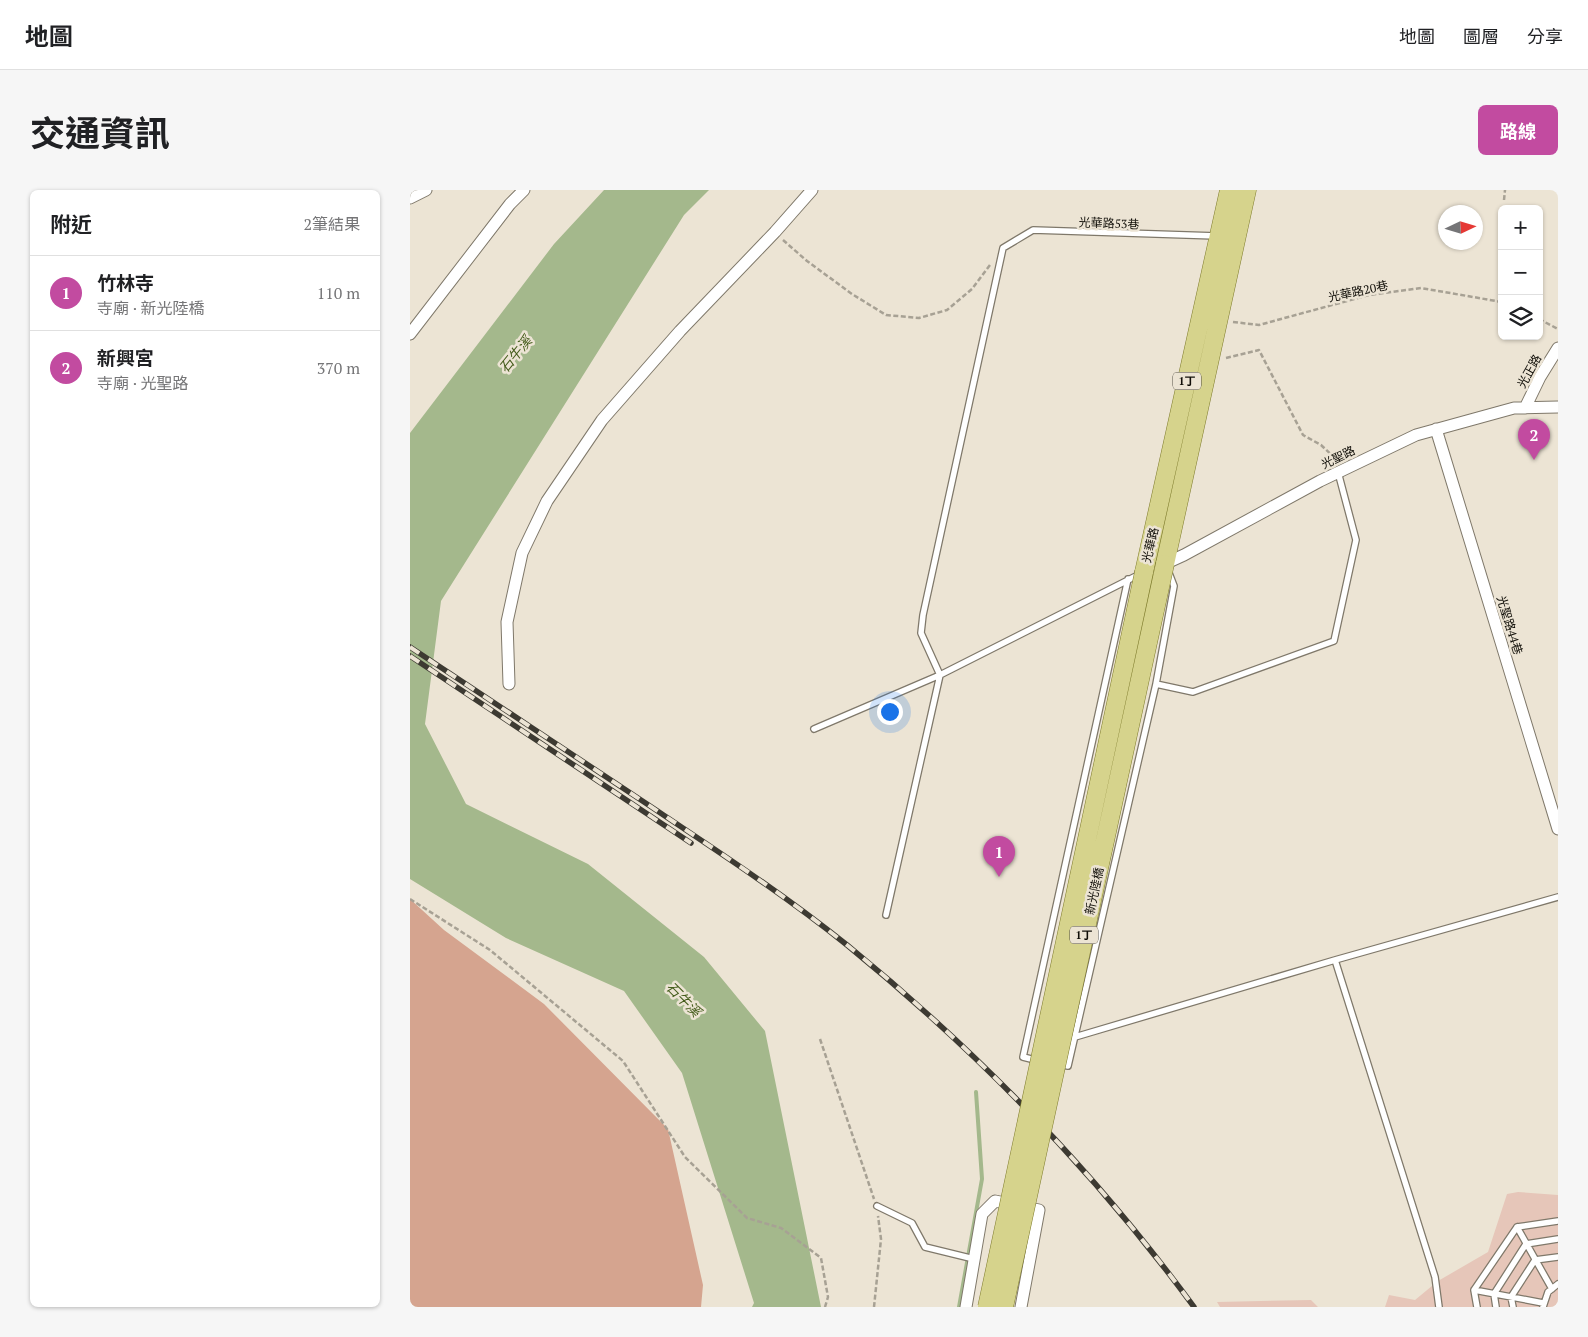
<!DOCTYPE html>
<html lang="zh-TW">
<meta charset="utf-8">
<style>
body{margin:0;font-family:"PT Serif","Noto Sans TC",serif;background:#f6f6f6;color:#202124}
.controls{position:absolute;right:15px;top:15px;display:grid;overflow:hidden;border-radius:8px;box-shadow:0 1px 4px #0004}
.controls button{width:45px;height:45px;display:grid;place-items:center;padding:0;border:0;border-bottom:1px solid #e0e0e0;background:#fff;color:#202124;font:25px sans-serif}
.compass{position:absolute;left:1028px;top:15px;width:45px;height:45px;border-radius:50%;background:#fff;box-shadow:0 1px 4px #0004;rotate:86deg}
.you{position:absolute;left:479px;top:521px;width:18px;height:18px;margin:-12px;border:4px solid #fff;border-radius:50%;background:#1a73e8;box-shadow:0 0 0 8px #1a73e833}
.badge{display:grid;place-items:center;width:32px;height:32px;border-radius:50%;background:#c24ba0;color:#fff;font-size:16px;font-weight:700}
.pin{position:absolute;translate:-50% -41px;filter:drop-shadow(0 1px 2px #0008)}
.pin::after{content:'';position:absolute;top:26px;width:18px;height:15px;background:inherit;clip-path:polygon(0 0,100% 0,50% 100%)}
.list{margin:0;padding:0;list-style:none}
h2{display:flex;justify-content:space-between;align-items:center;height:65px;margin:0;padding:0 20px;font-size:21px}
h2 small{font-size:16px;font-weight:400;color:#757577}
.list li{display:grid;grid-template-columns:32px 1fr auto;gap:15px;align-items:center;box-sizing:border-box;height:75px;padding:0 20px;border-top:1px solid #e0e0e0}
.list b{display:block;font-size:19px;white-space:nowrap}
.list p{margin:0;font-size:16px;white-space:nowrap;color:#757577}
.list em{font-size:16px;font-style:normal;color:#757577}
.icon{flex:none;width:28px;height:28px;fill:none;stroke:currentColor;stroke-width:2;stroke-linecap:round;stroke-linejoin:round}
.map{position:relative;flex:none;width:1148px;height:1117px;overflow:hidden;border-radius:8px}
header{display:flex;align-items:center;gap:30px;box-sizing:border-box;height:70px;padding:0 25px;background:#fff;border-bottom:1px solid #e0e0e0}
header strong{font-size:24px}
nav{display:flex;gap:28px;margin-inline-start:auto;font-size:18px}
.intro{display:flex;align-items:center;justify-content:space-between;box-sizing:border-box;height:120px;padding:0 30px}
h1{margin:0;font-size:35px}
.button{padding:12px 22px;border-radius:8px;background:#c24ba0;color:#fff;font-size:18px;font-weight:700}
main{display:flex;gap:30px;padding:0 30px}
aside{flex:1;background:#fff;border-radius:8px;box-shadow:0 1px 4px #0004}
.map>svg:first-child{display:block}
.green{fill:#e6c6b9}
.forest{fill:#d5a48f}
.water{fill:#a4b88c}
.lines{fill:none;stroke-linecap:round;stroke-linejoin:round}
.stream{stroke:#a4b88c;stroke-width:4}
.service-casing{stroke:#7f786a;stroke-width:8}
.minor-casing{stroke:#7f786a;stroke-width:13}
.primary-casing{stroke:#7e7b2c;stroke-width:19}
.path{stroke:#a7a194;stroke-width:2.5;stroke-dasharray:5 2.5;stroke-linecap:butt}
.service{stroke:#fff;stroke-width:5.5}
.minor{stroke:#fff;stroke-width:11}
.primary{stroke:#d6d38c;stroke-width:18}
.rail-casing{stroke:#3d3a32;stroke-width:5.5}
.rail{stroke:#ece4d4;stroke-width:4;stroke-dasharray:11;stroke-linecap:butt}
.primary-bridge-casing{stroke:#7e7b2c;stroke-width:19;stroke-linecap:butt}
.primary-bridge{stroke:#d6d38c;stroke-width:18}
.labels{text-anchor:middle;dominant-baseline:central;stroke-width:5;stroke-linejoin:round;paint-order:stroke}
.shield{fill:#ece4d4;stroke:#524e45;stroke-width:1}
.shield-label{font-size:11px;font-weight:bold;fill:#100e08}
.street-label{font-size:12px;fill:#100e08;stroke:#ece4d4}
.water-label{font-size:14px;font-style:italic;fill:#455d1c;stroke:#ece4d4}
</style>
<header>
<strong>地圖</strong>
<nav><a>地圖</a><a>圖層</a><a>分享</a></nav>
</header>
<div class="intro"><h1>交通資訊</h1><a class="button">路線</a></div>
<main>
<aside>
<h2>附近<small>2筆結果</small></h2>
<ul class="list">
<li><span class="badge">1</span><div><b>竹林寺</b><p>寺廟 · 新光陸橋</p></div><em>110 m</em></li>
<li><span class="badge">2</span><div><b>新興宮</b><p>寺廟 · 光聖路</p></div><em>370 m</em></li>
</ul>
</aside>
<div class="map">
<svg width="1148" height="1117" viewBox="0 0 1148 1117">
<rect width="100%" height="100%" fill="#ece4d4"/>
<path class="green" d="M1108,1002L1148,1005V1117H975L979,1105L1005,1110L1028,1091L1078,1062L1097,1004Z
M901,1110L908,1117H810L807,1112Z"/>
<path class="forest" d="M0,709L34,740L134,814L258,939L293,1095L291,1117H0Z"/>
<path class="water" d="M194,0H299L274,25L31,411L15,534L56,614L178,674L294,767L355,841L411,1117H342L344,1113L272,883L214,801L96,748L0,689V243L144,54Z"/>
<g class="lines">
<path class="stream" d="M549,1117L572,989L566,902"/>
<defs>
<path id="service" d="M759,383L764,396L746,494L783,502L924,451L946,350L928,282
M404,539L530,485L730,384
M476,725L530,485L511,443L513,425L593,58L623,40L807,46
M925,770L1025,1087L1029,1117
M665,847L925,770L1148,707
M629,871L613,867L718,389
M648,874L658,876L746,494
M467,1016L502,1033L515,1057L564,1069
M1107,1037L1142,1099
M1064,1100L1133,1113
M1067,1117L1064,1100L1107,1037L1148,1031
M1086,1117L1084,1104L1116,1054L1148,1049
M1103,1117L1101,1107L1125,1070L1148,1067
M1133,1117L1138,1102L1148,1094"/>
<path id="minor" d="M0,8L16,0
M0,144L100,14L114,0
M1115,218L1130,187L1148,158
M1026,239L1148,639
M752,375L774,365L910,291L1006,245L1104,218L1148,217
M99,494L97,432L112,363L137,311L192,230L270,141L365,42L402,0
M556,1117L572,1024L585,1011L629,1020L611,1117"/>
<path id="primary" d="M755,374L837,0
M734,382L819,0"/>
</defs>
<use href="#service" class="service-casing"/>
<use href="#minor" class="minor-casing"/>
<use href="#primary" class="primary-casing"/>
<path class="path" d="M1094,10L1095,0
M373,50L397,71L442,104L476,125L509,128L537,120L562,99L580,75
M1129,129L1148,139
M823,132L849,135L959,105L1011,98L1092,112
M816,168L849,160L893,245L911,255L927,270
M0,709L80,760L213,871L275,967L337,1028L371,1038L411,1068L418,1107L415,1117
M410,849L464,1009
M464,1117L471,1049L468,1026"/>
<use href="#service" class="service"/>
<use href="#minor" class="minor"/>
<use href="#primary" class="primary"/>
<defs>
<path id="rail" d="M0,457C78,509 156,560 234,612C303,658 372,703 437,755C567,861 685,982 784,1117
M0,466L281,653"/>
</defs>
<use href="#rail" class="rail-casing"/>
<use href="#rail" class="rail"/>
<defs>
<path id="primary-bridge" d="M577,1117L734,382
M594,1117L755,374"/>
</defs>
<use href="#primary-bridge" class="primary-bridge-casing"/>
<use href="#primary-bridge" class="primary-bridge"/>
</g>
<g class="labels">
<g class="shield">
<rect x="763" y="182.5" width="28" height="17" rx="4"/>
<rect x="660" y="736.5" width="28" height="17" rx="4"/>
</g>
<g class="shield-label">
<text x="777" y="191">1丁</text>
<text x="674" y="745">1丁</text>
</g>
<g class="street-label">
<text transform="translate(699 33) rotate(2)">光華路53巷</text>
<text transform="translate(948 101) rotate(-12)">光華路20巷</text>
<text transform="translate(1119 181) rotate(-61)">光正路</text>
<text transform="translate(928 267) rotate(-26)">光聖路</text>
<text transform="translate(740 355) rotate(-77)">光華路</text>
<text transform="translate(1100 435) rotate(73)">光聖路44巷</text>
<text transform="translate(684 701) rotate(-78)">新光陸橋</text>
</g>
<g class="water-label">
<text transform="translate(105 164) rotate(-51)">石牛溪</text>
<text transform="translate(274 809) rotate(45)">石牛溪</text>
</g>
</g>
</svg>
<div class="controls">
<button>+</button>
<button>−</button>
<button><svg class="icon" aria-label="layers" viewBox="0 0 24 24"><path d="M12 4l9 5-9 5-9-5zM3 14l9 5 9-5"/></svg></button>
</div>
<svg class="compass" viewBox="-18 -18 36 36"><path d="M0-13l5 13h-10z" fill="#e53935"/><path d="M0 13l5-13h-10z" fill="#757577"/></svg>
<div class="you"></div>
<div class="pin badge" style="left:589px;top:687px">1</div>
<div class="pin badge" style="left:1124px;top:270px">2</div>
</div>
</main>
